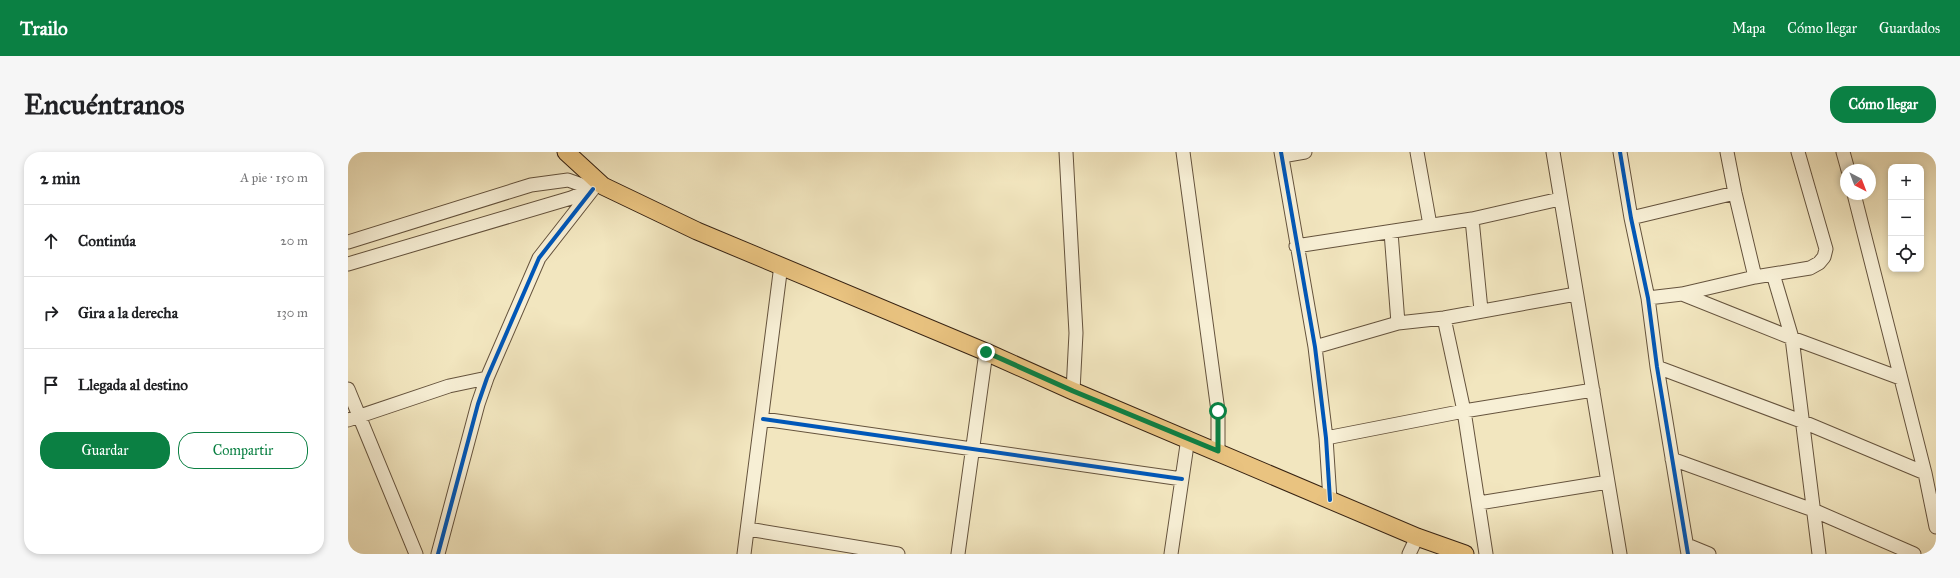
<!DOCTYPE html>
<html lang="es">
<meta charset="utf-8">
<style>
body{margin:0;font-family:"IM FELL Great Primer",serif;background:#f6f6f6;color:#202124}
.controls{position:absolute;right:12px;top:12px;display:grid;overflow:hidden;border-radius:8px;box-shadow:0 2px 6px #0003}
.controls button{width:36px;height:36px;display:grid;place-items:center;padding:0;border:0;border-bottom:1px solid #e0e0e0;background:#fff;color:#202124;font:20px sans-serif}
.compass{position:absolute;left:1492px;top:12px;width:36px;height:36px;border-radius:50%;background:#fff;box-shadow:0 2px 6px #0003;rotate:138deg}
.stop{position:absolute;width:12px;height:12px;margin:-9px;border:3px solid #0b8043;border-radius:50%;background:#fff}
.stop.end{background:#0b8043;border-color:#fff;box-shadow:0 1px 4px #0008}
.list{margin:0;padding:0;list-style:none}
h2{display:flex;justify-content:space-between;align-items:center;height:52px;margin:0;padding:0 16px;font-size:17px}
h2 small{font-size:13px;font-weight:400;color:#757577}
.list li{display:grid;grid-template-columns:26px 1fr auto;gap:12px;align-items:center;box-sizing:border-box;height:72px;padding:0 16px;border-top:1px solid #e0e0e0}
.list b{display:block;font-size:15px;white-space:nowrap}
.list em{font-size:13px;font-style:normal;color:#757577}
.actions{display:flex;gap:8px;padding:12px 16px}
.actions a{flex:1;padding:9px 0;border:1px solid #0b8043;border-radius:16px;text-align:center;font-size:14px;color:#0b8043}
.actions .main{background:#0b8043;color:#fff}
.icon{flex:none;width:22px;height:22px;fill:none;stroke:currentColor;stroke-width:2;stroke-linecap:round;stroke-linejoin:round}
.map{position:relative;flex:none;width:1588px;height:402px;overflow:hidden;border-radius:16px}
header{display:flex;align-items:center;gap:24px;box-sizing:border-box;height:56px;padding:0 20px;background:#0b8043;color:#fff}
header strong{font-size:19px}
nav{display:flex;gap:22px;margin-inline-start:auto;font-size:14px}
.intro{display:flex;align-items:center;justify-content:space-between;box-sizing:border-box;height:96px;padding:0 24px}
h1{margin:0;font-size:28px}
.button{padding:10px 18px;border-radius:16px;background:#0b8043;color:#fff;font-size:14px;font-weight:700}
main{display:flex;gap:24px;padding:0 24px}
aside{flex:1;background:#fff;border-radius:16px;box-shadow:0 2px 6px #0003}
.map>svg:first-child{display:block}
.lines{fill:none;stroke-linecap:round;stroke-linejoin:round}
.minor-casing{stroke:#65533d;stroke-width:15}
.major-casing{stroke:#362212;stroke-width:19}
.minor{stroke:#f7efd5;stroke-width:13}
.major{stroke:#e9c380;stroke-width:17}
.cycleway-casing{stroke:#f7efd5;stroke-width:6}
.cycleway{stroke:#0057b8;stroke-width:4}
.route{stroke:#0b8043;stroke-width:5}
</style>
<header>
<strong>Trailo</strong>
<nav><a>Mapa</a><a>Cómo llegar</a><a>Guardados</a></nav>
</header>
<div class="intro"><h1>Encuéntranos</h1><a class="button">Cómo llegar</a></div>
<main>
<aside>
<h2>2 min<small>A pie · 150 m</small></h2>
<ul class="list">
<li><svg class="icon" aria-label="ahead" viewBox="0 0 24 24"><path d="M12 20V5M6 11l6-6 6 6"/></svg><div><b>Continúa</b></div><em>20 m</em></li>
<li><svg class="icon" aria-label="right" viewBox="0 0 24 24"><path d="M7 20v-9h11M14 6l5 5-5 5"/></svg><div><b>Gira a la derecha</b></div><em>130 m</em></li>
<li><svg class="icon" aria-label="arrive" viewBox="0 0 24 24"><path d="M6 21V4h12l-3 4 3 4H6"/></svg><div><b>Llegada al destino</b></div></li>
</ul>
<div class="actions"><a class="main">Guardar</a><a>Compartir</a></div>
</aside>
<div class="map">
<svg width="1588" height="402" viewBox="0 0 1588 402">
<rect width="100%" height="100%" fill="#f2e6bf"/>
<filter id="stains"><feTurbulence type="fractalNoise" baseFrequency=".005" numOctaves="4"/><feColorMatrix values="0 0 0 0 .2 0 0 0 0 .09 0 0 0 0 .02 0 0 0 .5 -.17"/></filter>
<radialGradient id="worn" r=".72"><stop offset=".6" stop-color="#630" stop-opacity="0"/><stop offset="1" stop-color="#630" stop-opacity=".3"/></radialGradient>
<g class="lines">
<defs>
<path id="minor" d="M718,0L728,181L725,239
M835,0L870,259V299
M933,0L967,195L978,286L982,348
M1069,0L1082,73
M1205,0L1272,402
M1272,0L1283,66L1300,146L1309,215L1340,402
M1379,0L1387,41L1407,125
M1495,0L1500,18
M934,4L957,0
M1506,42L1577,321L1588,375
M1283,66L1387,41
M1124,67L1133,158
M1043,80L1050,171
M0,90L183,33L220,28L245,37
M948,94L1124,67L1212,47
M0,112L223,46L245,37
M1425,122L1444,186L1552,226
M1334,142L1444,186L1471,402
M1300,146L1334,142L1407,125L1462,116L1471,111L1476,105L1478,97L1450,0
M1096,166L1116,259L1138,402
M967,195L1050,171L1096,166L1228,142
M1309,215L1453,269L1577,321
M0,237L68,402
M415,267L834,327
M0,268L101,234L139,226
M978,286L1116,259L1245,238
M1324,307L1465,358L1566,402
M1131,351L1260,330
M400,377L550,402
M1339,393L1361,402
M90,402L130,252L139,226L191,106L245,37
M396,402L433,113
M610,402L638,200
M823,402L840,286
M1061,402L1069,385"/>
<path id="major" d="M218,0L255,34L349,79L638,200L725,239L1069,385L1117,402"/>
</defs>
<use href="#minor" class="minor-casing"/>
<use href="#major" class="major-casing"/>
<use href="#minor" class="minor"/>
<use href="#major" class="major"/>
<defs>
<path id="cycleway" d="M933,0L967,195L978,286L982,348
M1272,0L1283,66L1300,146L1309,215L1340,402
M415,267L834,327
M90,402L130,252L139,226L191,106L245,37"/>
</defs>
<use href="#cycleway" class="cycleway-casing"/>
<use href="#cycleway" class="cycleway"/>
</g>
<g class="lines">
<path class="route" d="M638,200L725,239L870,299V259"/>
</g>
<rect width="100%" height="100%" filter="url(#stains)"/>
<rect width="100%" height="100%" fill="url(#worn)"/>
</svg>
<div class="controls">
<button>+</button>
<button>−</button>
<button><svg class="icon" aria-label="locate" viewBox="0 0 24 24"><circle cx="12" cy="12" r="6"/><path d="M12 2v4M12 18v4M2 12h4M18 12h4"/></svg></button>
</div>
<svg class="compass" viewBox="-18 -18 36 36"><path d="M0-13l5 13h-10z" fill="#e53935"/><path d="M0 13l5-13h-10z" fill="#757577"/></svg>
<div class="stop" style="left:870px;top:259px"></div>
<div class="stop end" style="left:638px;top:200px"></div>
</div>
</main>
